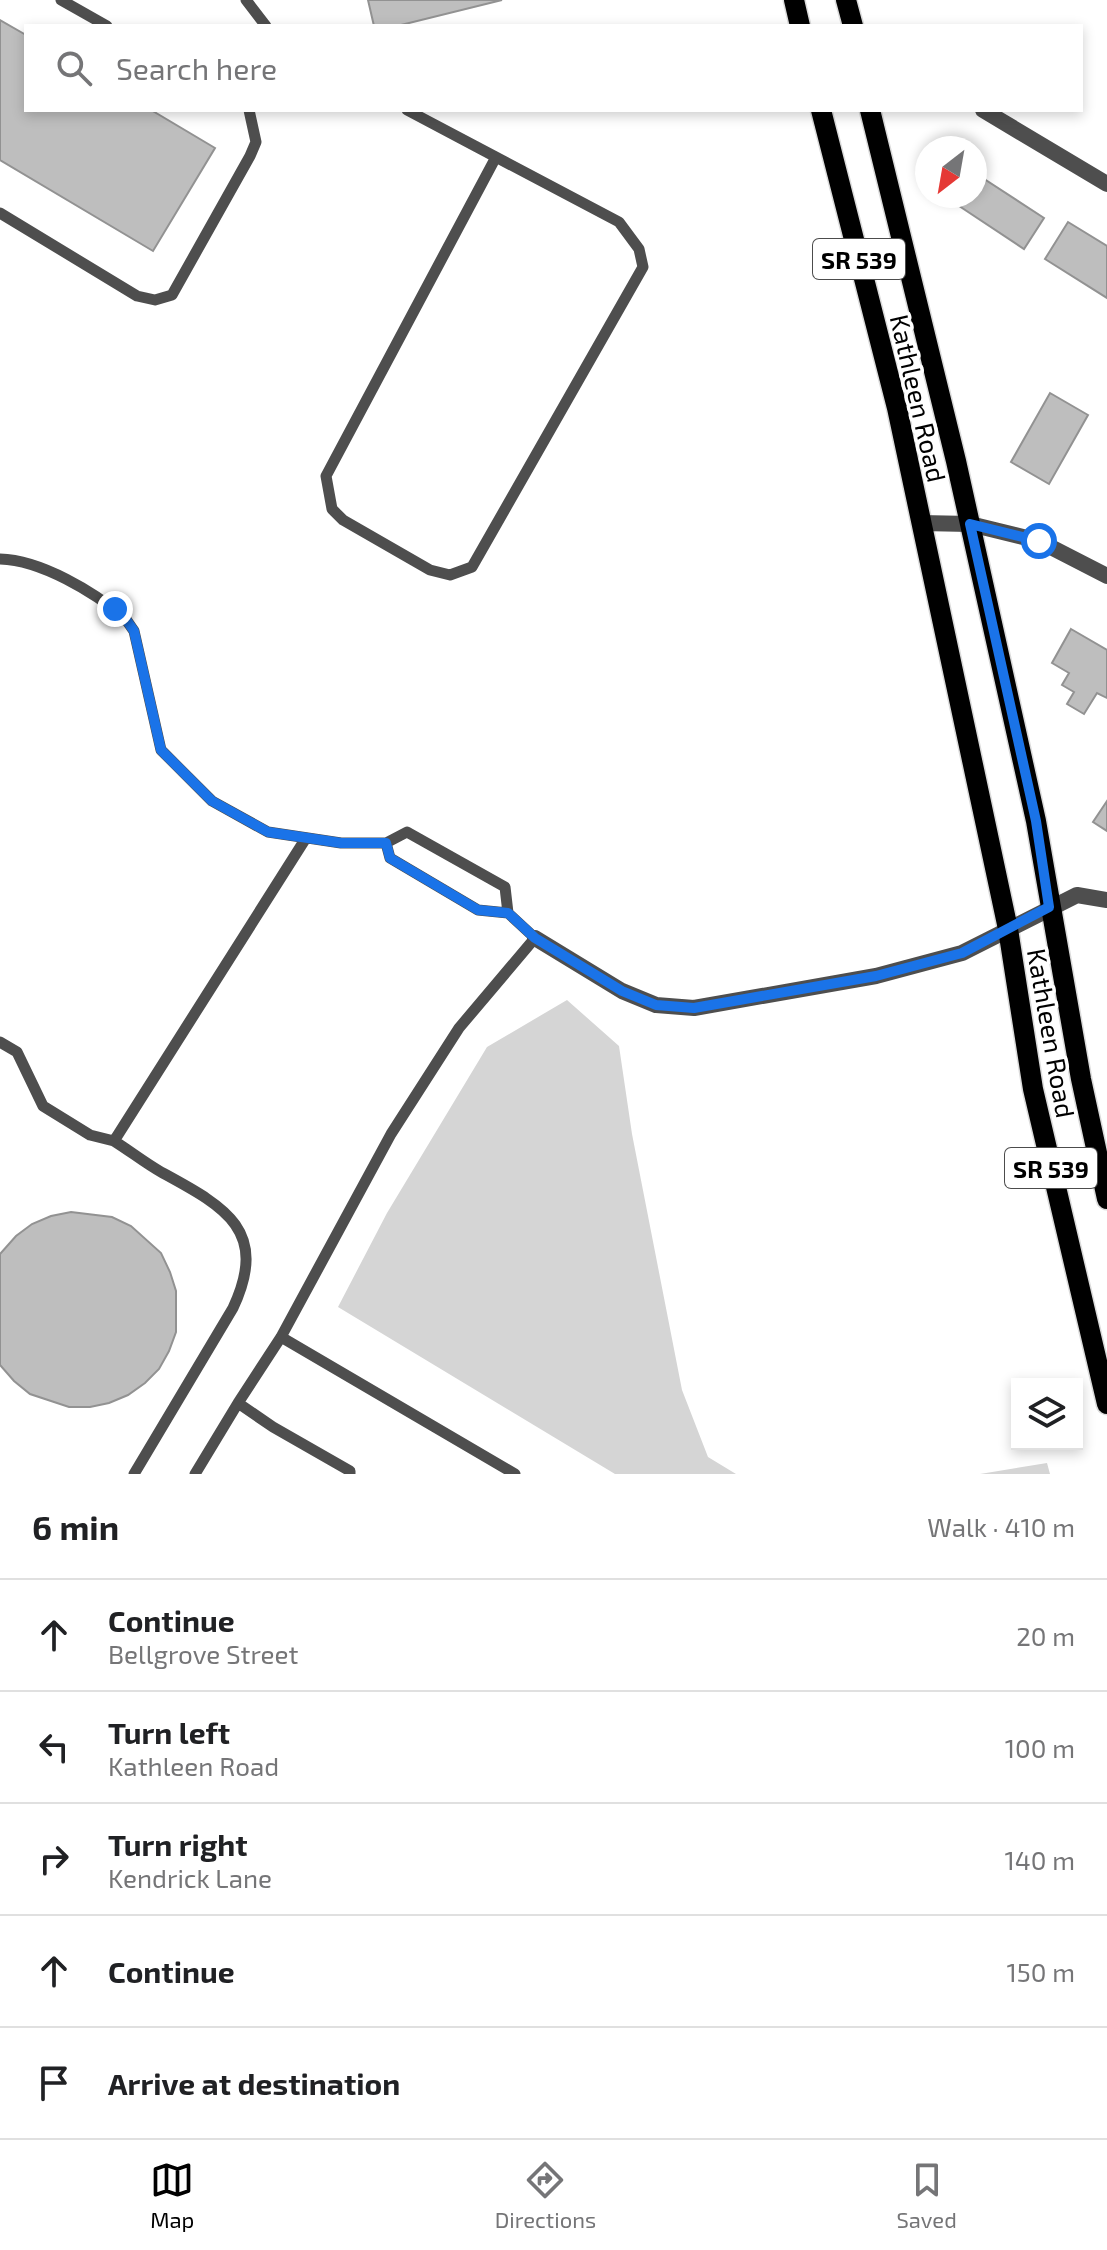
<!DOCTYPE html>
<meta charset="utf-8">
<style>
body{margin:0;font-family:"Exo 2",sans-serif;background:#f6f6f6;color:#202124}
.controls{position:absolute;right:24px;bottom:24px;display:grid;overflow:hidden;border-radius:0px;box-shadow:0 4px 12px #0003}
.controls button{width:72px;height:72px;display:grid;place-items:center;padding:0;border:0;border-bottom:2px solid #e0e0e0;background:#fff;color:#202124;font:40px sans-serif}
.compass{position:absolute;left:915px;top:136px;width:72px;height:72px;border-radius:50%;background:#fff;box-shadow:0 4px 12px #0003;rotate:211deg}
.stop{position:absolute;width:24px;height:24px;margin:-18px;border:6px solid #1a73e8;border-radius:50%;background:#fff}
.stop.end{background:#1a73e8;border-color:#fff;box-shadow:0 2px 8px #0008}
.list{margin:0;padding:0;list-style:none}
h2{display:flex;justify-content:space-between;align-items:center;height:104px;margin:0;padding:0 32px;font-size:34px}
h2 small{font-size:26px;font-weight:400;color:#757577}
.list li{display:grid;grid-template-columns:52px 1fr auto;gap:24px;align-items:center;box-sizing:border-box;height:112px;padding:0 32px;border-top:2px solid #e0e0e0}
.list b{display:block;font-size:30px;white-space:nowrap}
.list p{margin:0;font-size:26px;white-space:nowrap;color:#757577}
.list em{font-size:26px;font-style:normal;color:#757577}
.icon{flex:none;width:44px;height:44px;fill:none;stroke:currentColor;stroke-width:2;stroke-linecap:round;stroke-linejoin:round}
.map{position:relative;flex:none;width:1107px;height:1474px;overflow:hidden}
.search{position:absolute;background:#fff;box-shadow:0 4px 12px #0003;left:24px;right:24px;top:24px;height:88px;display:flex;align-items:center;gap:20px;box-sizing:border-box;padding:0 28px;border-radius:0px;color:#757577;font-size:30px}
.sheet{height:664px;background:#fff}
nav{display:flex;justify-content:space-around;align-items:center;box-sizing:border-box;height:112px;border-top:2px solid #e0e0e0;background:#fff;font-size:22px;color:#757577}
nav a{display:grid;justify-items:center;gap:4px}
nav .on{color:#000}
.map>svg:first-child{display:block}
.green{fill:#d5d5d5}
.building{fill:#bebebe;stroke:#929292;stroke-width:2}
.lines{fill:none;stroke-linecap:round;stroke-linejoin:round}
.primary-casing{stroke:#dbdbdb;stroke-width:23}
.lane{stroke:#4e4e4e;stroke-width:11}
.street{stroke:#4e4e4e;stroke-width:16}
.primary{stroke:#000;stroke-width:20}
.route{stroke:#1a73e8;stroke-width:10}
.labels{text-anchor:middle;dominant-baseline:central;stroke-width:7;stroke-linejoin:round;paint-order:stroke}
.shield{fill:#fff;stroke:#4c4c4c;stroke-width:2}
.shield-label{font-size:24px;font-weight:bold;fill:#000}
.street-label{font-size:26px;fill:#000;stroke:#fff}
</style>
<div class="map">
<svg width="1107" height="1474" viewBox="0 0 1107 1474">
<rect width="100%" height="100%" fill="#fff"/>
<path class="green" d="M567,1000L619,1046L632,1134L682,1390L708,1457L736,1474H615L338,1307L387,1213L487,1047Z
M1047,1463L1050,1474H980Z"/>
<path class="building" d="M368,0H502L397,26H374Z
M0,20L26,35V110H151L215,148L153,251L0,160Z
M975,173L1044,218L1024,249L947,198L948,196H975Z
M1068,222L1107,246V298L1045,259Z
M1050,393L1088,415L1049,484L1011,462Z
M1071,629L1107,650V698L1097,693L1084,714L1067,704L1074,692L1062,685L1069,673L1052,663Z
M1107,801V831L1093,822Z
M71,1212L112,1217L131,1226L161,1253L170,1272L176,1291V1332L169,1351L159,1369L145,1383L128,1395L109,1403L90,1407H69L30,1394L14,1381L0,1365V1254L16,1236L32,1224L51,1216Z"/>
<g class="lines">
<defs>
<path id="primary" d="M794,0L800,26
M846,0L853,26
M821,110L897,408L1008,929L1033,1089L1107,1404
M870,110L956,461L1036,821L1081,1079L1107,1199"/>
</defs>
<use href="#primary" class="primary-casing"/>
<path class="lane" d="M61,0L107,26
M246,0L266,26
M407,110L619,222L639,249L643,267L472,567L450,575L430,570L343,520L332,509L326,476L496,157
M0,213L137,296L155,300L172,295L250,156L256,142L249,110
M0,559C41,560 94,592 125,618L134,631L161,750L212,801L268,832L341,843H386
M0,1042L17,1052L43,1106L90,1135L114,1141L306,838
M114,1141C130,1151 145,1163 161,1172C223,1206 270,1229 233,1308L134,1474
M281,1337L515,1474
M195,1474L238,1403
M350,1474V1471L273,1427L238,1403L281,1337L391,1134L459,1028L535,938L508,913L478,910L390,858L386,843L407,832L505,887L508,913"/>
<path class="street" d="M983,110L1107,184
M921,523L970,524L1039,541L1107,576
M535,938L622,991L656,1005L694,1008L876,976L962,953L1077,895L1107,900"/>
<use href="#primary" class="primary"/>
</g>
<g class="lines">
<path class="route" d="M115,609L125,618L134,631L161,750L212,801L268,832L341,843H386L390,858L478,910L508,913L535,938L622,991L656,1005L694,1008L876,976L962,953L1049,907L1036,821L970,524L1039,541"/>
</g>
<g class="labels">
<g class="shield">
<rect x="813" y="239" width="92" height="40" rx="6"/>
<rect x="1005" y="1148" width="92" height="40" rx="6"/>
</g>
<g class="shield-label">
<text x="859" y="259">SR 539</text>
<text x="1051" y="1168">SR 539</text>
</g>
<g class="street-label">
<text transform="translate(919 398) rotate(77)">Kathleen Road</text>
<text transform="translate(1052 1033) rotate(80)">Kathleen Road</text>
</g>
</g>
</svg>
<div class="controls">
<button><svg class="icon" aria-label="layers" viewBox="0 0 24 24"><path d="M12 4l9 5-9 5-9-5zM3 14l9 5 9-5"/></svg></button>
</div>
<svg class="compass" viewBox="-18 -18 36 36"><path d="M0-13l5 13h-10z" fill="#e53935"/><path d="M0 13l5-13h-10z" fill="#757577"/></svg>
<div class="stop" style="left:1039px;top:541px"></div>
<div class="stop end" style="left:115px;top:609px"></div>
<div class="search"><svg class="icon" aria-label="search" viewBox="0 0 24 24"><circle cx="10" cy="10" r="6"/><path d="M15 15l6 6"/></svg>Search here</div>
</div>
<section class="sheet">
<h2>6 min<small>Walk · 410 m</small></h2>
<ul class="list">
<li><svg class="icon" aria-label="ahead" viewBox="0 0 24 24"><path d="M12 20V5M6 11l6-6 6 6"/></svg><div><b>Continue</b><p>Bellgrove Street</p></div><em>20 m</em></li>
<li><svg class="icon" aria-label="left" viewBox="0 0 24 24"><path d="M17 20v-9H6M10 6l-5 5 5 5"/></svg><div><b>Turn left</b><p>Kathleen Road</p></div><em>100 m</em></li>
<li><svg class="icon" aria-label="right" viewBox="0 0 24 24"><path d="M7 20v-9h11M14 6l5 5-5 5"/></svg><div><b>Turn right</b><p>Kendrick Lane</p></div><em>140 m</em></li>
<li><svg class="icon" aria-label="ahead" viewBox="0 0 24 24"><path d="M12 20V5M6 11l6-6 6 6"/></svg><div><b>Continue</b></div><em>150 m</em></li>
<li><svg class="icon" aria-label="arrive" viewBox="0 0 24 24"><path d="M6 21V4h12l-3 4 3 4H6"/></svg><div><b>Arrive at destination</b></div></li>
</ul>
</section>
<nav>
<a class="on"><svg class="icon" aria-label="map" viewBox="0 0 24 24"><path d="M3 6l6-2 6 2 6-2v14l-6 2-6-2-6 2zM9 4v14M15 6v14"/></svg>Map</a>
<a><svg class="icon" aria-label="directions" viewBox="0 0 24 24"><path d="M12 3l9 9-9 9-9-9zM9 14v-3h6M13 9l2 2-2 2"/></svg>Directions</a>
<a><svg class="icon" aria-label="saved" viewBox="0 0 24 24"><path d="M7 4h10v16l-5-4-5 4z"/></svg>Saved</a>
</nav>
